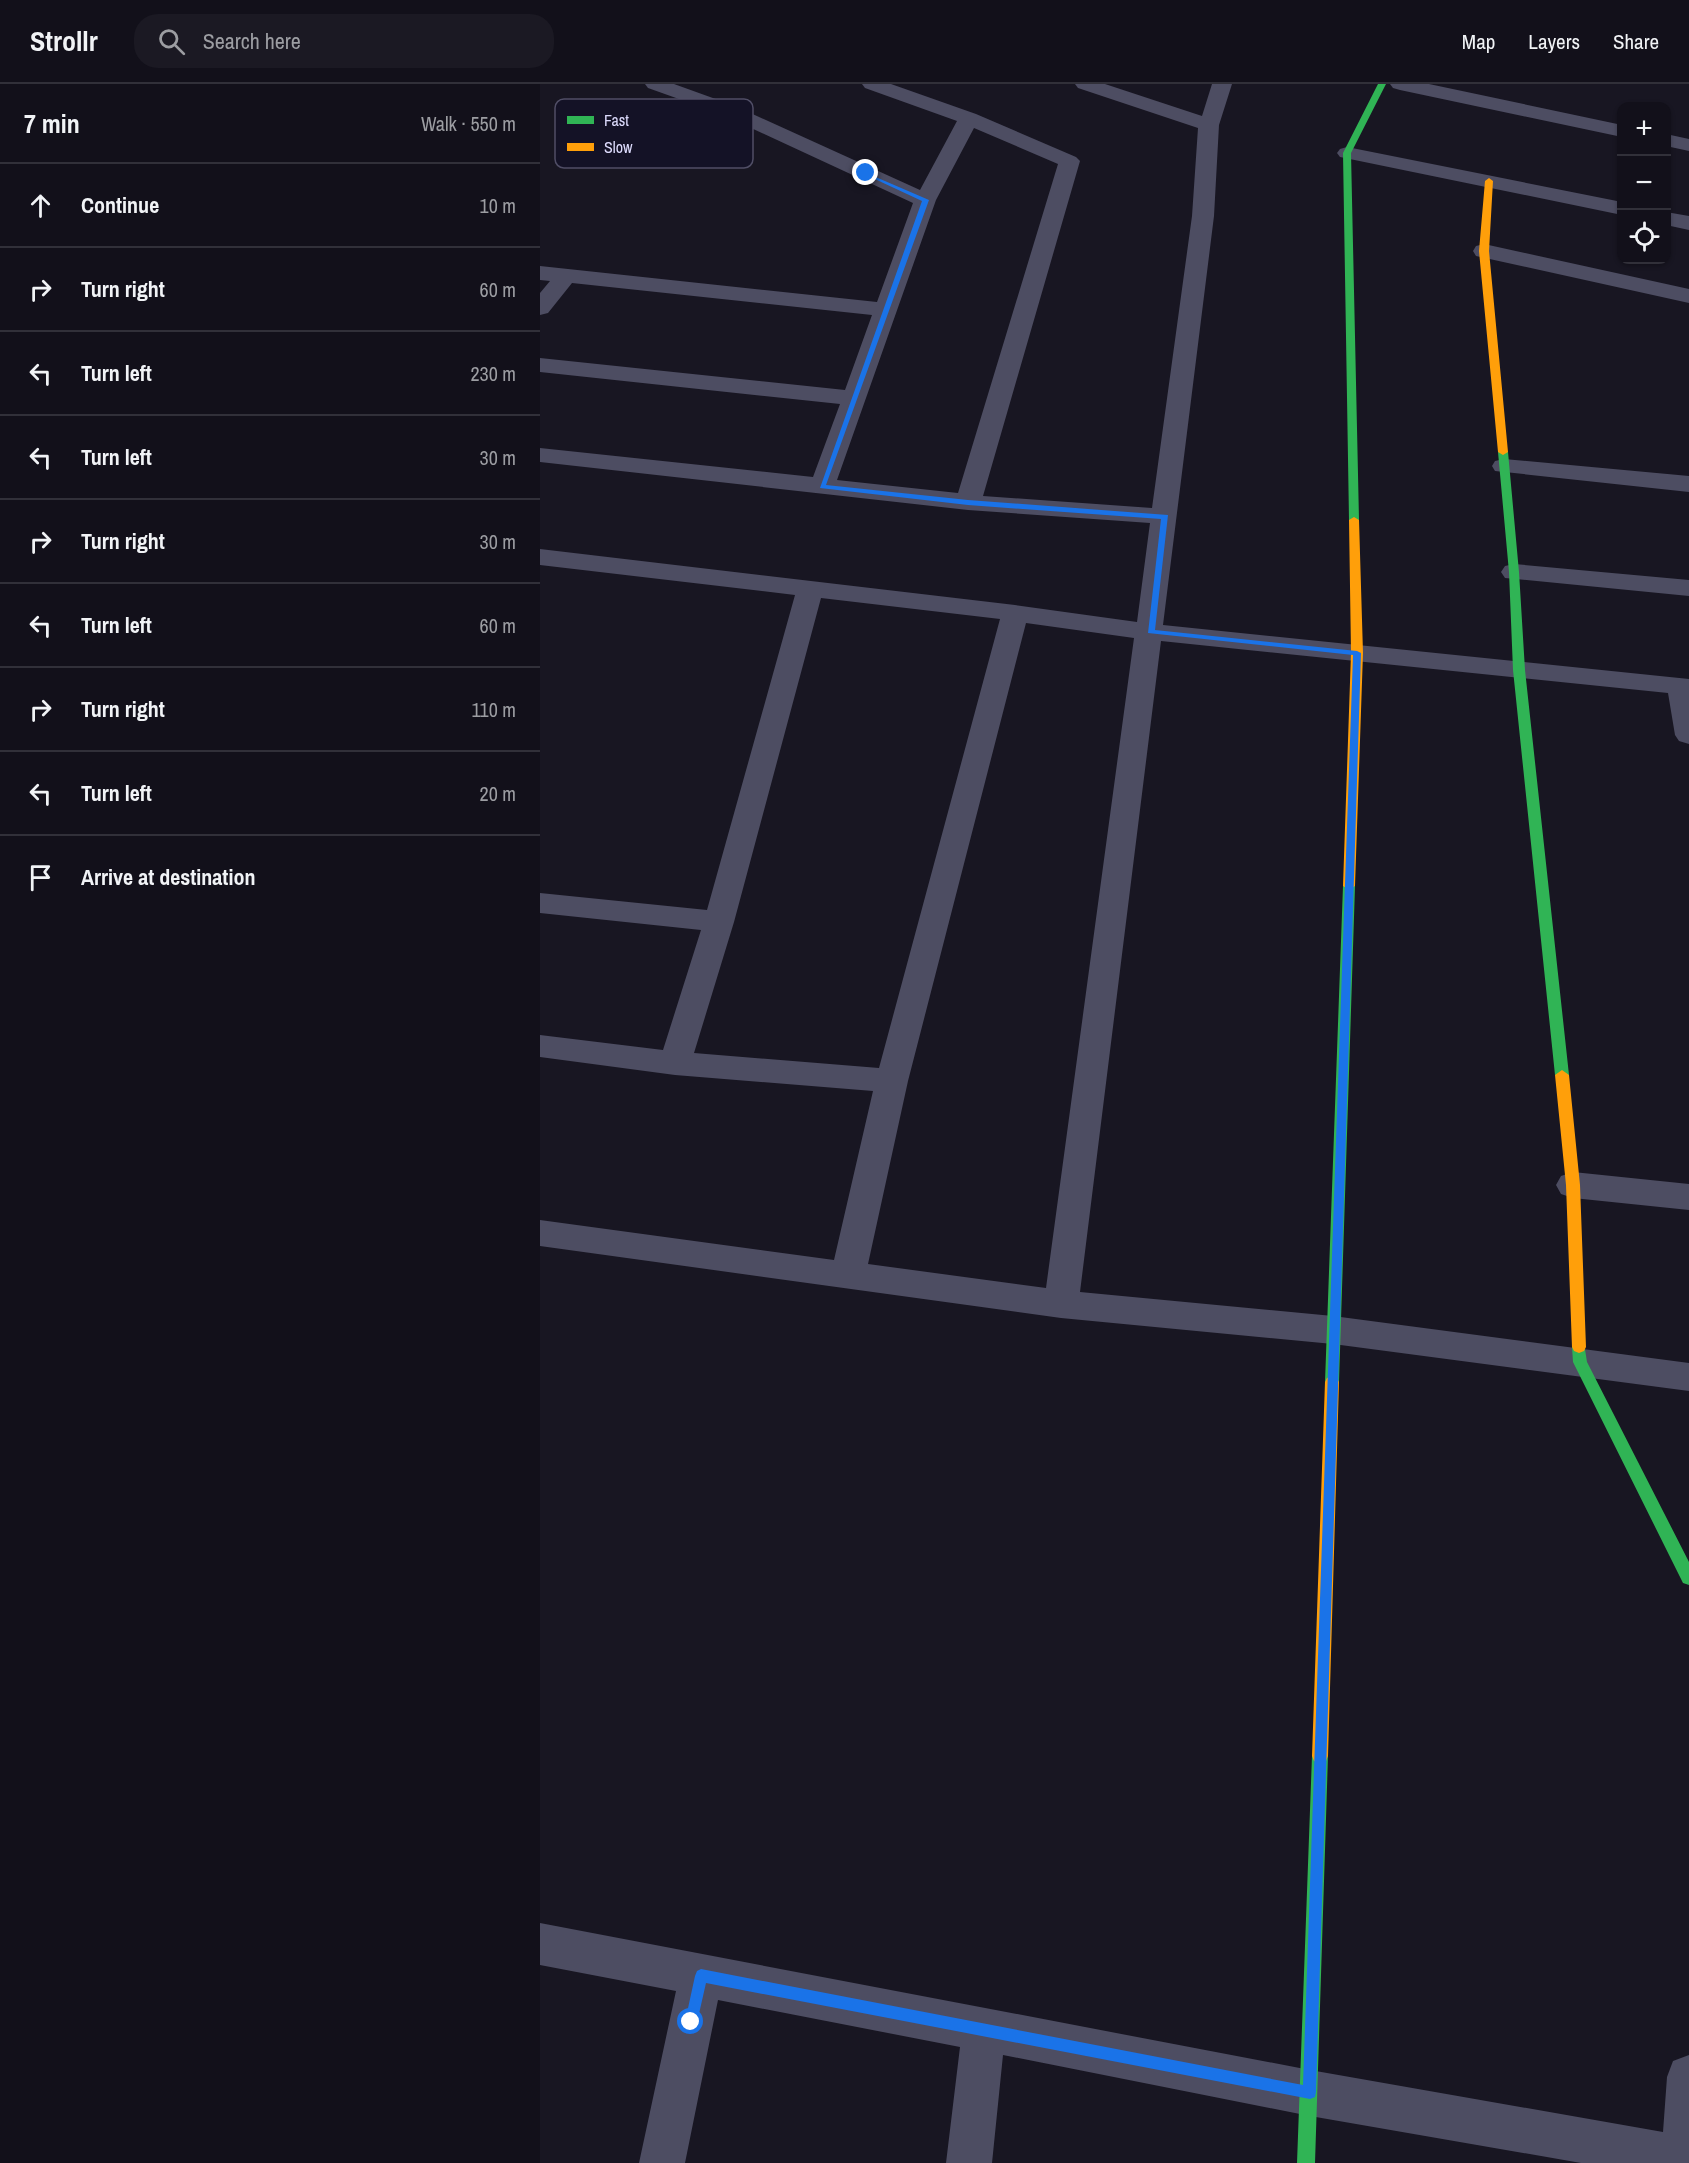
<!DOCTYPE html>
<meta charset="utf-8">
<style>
body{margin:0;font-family:"Archivo Narrow",sans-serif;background:#1b1923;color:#f1f3f6}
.controls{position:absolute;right:18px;top:18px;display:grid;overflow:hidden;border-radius:12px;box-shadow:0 2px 4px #0004}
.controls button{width:54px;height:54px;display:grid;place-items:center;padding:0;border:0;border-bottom:2px solid #313039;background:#12101a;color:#f1f3f6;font:30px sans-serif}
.stop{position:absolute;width:18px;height:18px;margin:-14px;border:4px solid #1a73e8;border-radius:50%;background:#fff}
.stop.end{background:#1a73e8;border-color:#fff;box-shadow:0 2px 6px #0008}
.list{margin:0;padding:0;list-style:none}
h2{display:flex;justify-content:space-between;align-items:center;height:78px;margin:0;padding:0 24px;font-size:26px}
h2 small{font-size:20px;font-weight:400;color:#9c9da2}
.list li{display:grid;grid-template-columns:39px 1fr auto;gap:18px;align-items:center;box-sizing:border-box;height:84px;padding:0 24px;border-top:2px solid #313039}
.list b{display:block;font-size:22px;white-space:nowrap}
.list em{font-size:20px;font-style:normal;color:#9c9da2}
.icon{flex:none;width:33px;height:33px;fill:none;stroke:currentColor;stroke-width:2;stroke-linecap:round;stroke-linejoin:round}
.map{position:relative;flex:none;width:1149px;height:2079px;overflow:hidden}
header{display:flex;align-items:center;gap:36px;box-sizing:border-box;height:84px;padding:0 30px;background:#12101a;border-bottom:2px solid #313039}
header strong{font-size:28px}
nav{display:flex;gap:33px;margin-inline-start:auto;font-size:21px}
.search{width:420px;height:54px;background:#1b1923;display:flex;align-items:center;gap:15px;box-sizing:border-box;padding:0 21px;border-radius:24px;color:#9c9da2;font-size:22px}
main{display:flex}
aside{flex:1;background:#12101a}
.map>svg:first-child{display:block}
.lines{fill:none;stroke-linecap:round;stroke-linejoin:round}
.street{fill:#4d4d62;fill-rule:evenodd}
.fast{fill:#30b455;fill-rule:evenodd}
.slow{fill:#ff9f0a;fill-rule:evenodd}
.route{fill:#1a73e8}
.key{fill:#141226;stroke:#504e66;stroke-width:1.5}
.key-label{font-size:16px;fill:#dddbfc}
</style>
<header>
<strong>Strollr</strong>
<div class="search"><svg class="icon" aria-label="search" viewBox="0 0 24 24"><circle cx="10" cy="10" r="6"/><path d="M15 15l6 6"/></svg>Search here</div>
<nav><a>Map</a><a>Layers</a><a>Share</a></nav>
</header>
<main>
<aside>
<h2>7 min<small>Walk · 550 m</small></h2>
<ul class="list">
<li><svg class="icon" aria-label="ahead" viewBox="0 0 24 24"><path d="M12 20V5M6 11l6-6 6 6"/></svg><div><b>Continue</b></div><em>10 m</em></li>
<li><svg class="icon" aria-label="right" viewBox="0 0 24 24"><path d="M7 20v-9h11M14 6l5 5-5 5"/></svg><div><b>Turn right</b></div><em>60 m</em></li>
<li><svg class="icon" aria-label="left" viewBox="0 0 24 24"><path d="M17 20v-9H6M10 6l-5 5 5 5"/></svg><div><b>Turn left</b></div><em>230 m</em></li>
<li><svg class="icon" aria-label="left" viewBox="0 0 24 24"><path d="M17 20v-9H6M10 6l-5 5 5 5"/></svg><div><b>Turn left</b></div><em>30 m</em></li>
<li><svg class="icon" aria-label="right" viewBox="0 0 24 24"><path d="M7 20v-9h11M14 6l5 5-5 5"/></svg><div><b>Turn right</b></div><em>30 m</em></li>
<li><svg class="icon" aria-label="left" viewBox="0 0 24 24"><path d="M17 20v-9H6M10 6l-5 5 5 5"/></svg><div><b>Turn left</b></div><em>60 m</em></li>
<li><svg class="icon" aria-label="right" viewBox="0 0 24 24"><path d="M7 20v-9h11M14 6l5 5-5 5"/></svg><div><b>Turn right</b></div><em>110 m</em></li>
<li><svg class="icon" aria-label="left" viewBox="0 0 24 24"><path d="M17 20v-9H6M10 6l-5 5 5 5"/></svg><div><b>Turn left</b></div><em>20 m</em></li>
<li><svg class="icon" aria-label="arrive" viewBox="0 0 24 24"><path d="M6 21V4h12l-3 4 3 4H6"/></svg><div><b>Arrive at destination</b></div></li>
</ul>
</aside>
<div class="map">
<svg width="1149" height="2079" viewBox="0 0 1149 2079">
<rect width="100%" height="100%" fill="#181622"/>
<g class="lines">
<path class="street" d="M105,0H134L195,22L380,106L417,37L325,4L322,0H351L436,30L536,73L540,77L443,412L612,424L652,132L658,44L538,4L535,0H565L662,32L672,0H692L679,41L674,132L623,541L1149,595V660L1139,657L1135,651L1128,609L621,557L540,1208L793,1232L1149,1279V1307L793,1260L521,1234L0,1162V1136L294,1176L333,1007L135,991L0,973V951L123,966L161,846L0,829V809L167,826L255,511L0,481V465L475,521L597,538L610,439L428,426L0,378V364L273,393L300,320L0,288V274L305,306L332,231L32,199L8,229L0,231V209L10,197L0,196V182L337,218L373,119L181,30L108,4ZM434,44L518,80L418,409L297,396L396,116ZM281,514L460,535L339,984L154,969L194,838ZM486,539L594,554L506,1204L328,1180L368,997Z
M850,0H889L1082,41V53L860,6L853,4Z
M1126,50L1149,55V67L1126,62Z
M807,63L1082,118V131L800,73L797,69L800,65Z
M1126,128L1149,132V146L1126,141Z
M944,160L1149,205V219L936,172L933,167L936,162Z
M964,375L1149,392V408L955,387L952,382L955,377Z
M974,480L1149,496V512L965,494L961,488L965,482Z
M1033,1088L1149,1100V1126L1033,1114L1021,1110L1016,1101L1021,1092Z
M0,1839L770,1986L1123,2048L1127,1993L1133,1977L1149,1971V2079H1041L770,2032L463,1971L452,2079H406L420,1963L178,1916L145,2079H99L136,1907L0,1881Z"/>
<path class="fast" d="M838,0H846L811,69L819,436L814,439L809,436L803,69Z
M963,365L968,368L979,488L985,586L1029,991L1022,996L1015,991L973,586L969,488L958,368Z
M809,798L815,802L799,1298L797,1302L792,1304L787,1302L785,1298L803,802Z
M1039,1257L1044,1259L1047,1278L1149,1478V1501L1143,1499L1033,1278L1032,1263L1034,1259Z
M780,1664L786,1667L788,1672L775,2079H757L772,1672L774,1667Z"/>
<path class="slow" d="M949,94L953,97L949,167L968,368L963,371L958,368L939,167L945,97Z
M814,433L819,436L823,569L815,802L809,806L803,802L811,569L809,436Z
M1022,986L1029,991L1040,1101L1046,1263L1044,1267L1039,1269L1034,1267L1032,1263L1026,1101L1015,991Z
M792,1292L797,1294L799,1298L788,1672L786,1677L780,1680L774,1677L772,1672L785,1298L787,1294Z"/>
</g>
<path class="route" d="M324,88L389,116L286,401L428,416L628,431L615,546L817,567L821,569L776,2008L775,2013L770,2015L166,1899L156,1943L151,1945L147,1943L145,1938L155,1892L157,1887L161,1885L763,2001L813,571L608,549L621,435L428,421L280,404L382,117L324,90Z"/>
<rect x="15" y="15" width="198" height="69" rx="9" class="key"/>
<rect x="27" y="32" width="27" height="8" fill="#30b455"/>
<rect x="27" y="59" width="27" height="8" fill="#ff9f0a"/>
<g class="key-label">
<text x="64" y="42">Fast</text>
<text x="64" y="69">Slow</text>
</g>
</svg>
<div class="controls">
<button>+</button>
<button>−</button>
<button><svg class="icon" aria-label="locate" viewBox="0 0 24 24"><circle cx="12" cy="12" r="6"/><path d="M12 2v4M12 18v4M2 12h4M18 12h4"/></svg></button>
</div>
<div class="stop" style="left:151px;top:1938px"></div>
<div class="stop end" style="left:326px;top:89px"></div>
</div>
</main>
